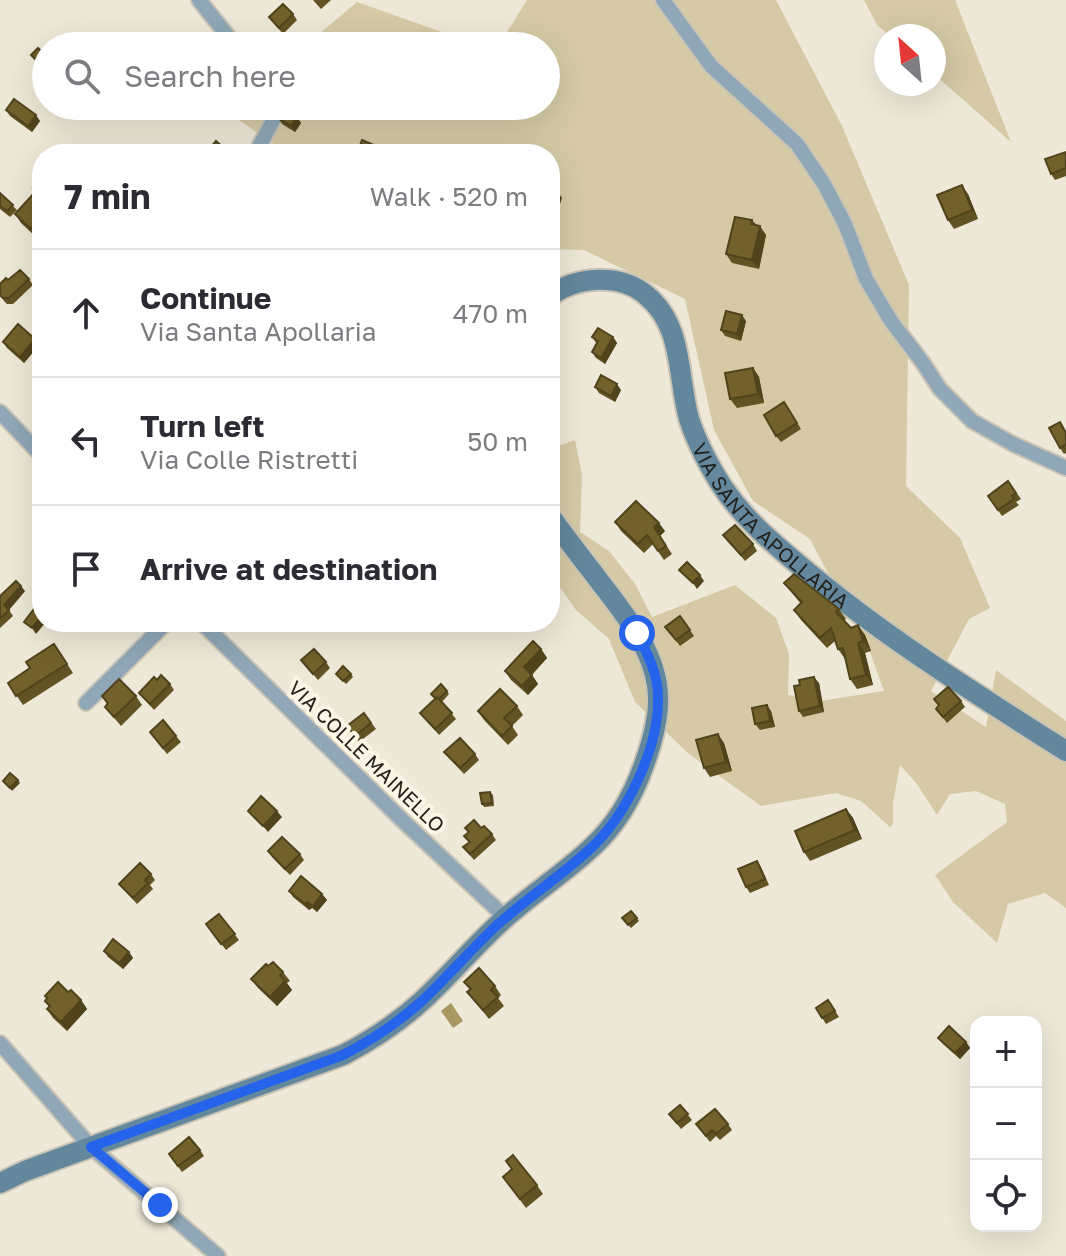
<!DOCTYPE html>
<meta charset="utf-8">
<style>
body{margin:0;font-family:"Golos Text",sans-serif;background:#f7f7f7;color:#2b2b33}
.controls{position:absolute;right:24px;bottom:24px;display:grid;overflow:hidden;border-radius:16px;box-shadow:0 8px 32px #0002}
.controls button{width:72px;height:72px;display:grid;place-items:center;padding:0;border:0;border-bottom:2px solid #e1e1e2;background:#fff;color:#2b2b33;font:40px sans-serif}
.compass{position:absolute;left:874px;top:24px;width:72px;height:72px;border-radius:50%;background:#fff;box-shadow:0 8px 32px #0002;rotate:333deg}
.stop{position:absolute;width:24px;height:24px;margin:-18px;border:6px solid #2563eb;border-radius:50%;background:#fff}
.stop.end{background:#2563eb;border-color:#fff;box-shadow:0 2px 8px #0008}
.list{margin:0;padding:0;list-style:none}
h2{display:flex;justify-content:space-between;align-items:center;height:104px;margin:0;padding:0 32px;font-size:34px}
h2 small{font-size:26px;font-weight:400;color:#7c7c81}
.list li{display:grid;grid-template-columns:52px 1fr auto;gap:24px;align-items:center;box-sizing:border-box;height:128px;padding:0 32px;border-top:2px solid #e1e1e2}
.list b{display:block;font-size:30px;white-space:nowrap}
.list p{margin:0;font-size:26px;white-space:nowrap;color:#7c7c81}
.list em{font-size:26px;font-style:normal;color:#7c7c81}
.icon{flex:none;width:44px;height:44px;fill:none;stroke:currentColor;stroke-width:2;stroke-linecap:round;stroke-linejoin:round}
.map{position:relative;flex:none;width:1066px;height:1256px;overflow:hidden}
.search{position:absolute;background:#fff;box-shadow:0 8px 32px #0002;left:32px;top:32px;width:528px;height:88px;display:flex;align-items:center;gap:20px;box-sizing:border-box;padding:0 28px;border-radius:44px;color:#7c7c81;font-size:30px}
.panel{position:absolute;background:#fff;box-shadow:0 8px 32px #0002;left:32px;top:144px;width:528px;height:488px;border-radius:32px}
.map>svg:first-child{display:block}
.green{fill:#d5caa5}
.water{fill:#a99861}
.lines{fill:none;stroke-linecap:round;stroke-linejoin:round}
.street-casing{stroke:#c9c4b5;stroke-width:18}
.secondary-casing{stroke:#c9c4b5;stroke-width:24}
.street{stroke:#8fa7b6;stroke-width:14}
.secondary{stroke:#63879d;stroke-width:20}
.wall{fill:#625324}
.shaded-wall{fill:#50441d}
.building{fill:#72612a;stroke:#50441d;stroke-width:2}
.route{stroke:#2563eb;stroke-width:10}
.labels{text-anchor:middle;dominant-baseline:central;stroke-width:8;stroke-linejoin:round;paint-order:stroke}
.street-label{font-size:20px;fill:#24221c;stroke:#fbf5e5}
</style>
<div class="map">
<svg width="1066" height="1256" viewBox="0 0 1066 1256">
<rect width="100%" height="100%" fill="#ede8d7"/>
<path class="green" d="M527,0H776L842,126L909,285L906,486L960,538L990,608L969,619L931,691L986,727L996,670L1066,721V908L1045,893L1008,904L997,943L953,902L935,875L1007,822L1005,804L976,791L950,794L937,815L917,784L900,765L893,803V824L890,827L861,801L836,793L761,806L689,754L635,702L609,639L576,610L552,576L550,570V449L575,440L582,476L580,532L609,551L635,584L652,617L735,585L776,618L789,654L788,695L820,701L884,691L871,655L810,539L753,501L714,430L685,299L584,250L550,249V154H288L239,120V106H546V46H305L357,2L470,42H501Z
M864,0H955L1011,142L934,74V36H890L877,25Z"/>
<path class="water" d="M451,1003L463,1021L453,1028L441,1011Z"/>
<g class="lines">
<defs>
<path id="street" d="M199,0L236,46
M663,0L711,66L797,144L824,184L845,224L866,279L891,321L923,363L940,389L972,421L1013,444L1066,468
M255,154L281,106
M0,412L42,456
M201,622L400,818L506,918
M86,703L167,622
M0,1043L91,1147L218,1256"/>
<g id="secondary">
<path id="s1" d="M550,296C577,276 620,273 646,295C684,326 677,376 689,419C696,441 711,470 724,489C748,524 779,548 811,575C891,641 979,696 1066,751"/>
<path d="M0,1183L25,1171L343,1055C372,1040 399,1022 423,1000C451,974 476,944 505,918C532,894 563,874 590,849C616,826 634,794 645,762C652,742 659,718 658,697C657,650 621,610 594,574C579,555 565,536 550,516"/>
</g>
</defs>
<use href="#street" class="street-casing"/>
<use href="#secondary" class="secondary-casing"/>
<use href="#street" class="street"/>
<use href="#secondary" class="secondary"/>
</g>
<path class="wall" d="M313,0H331L321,9Z
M293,14L297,20L283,34L269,17Z
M6,110L40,121L32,132L10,116Z
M297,117L301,123L295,132L282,124L278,118Z
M1066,152V176L1055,180L1051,174Z
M42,181V233L37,238L21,223L15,214L36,192L33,188Z
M0,193L17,210L10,217L0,209Z
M968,194L978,219L954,229L948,220Z
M752,220L766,235L759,269L732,263L726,254Z
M29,279L33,285L13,304H7L4,301L0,295L8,280Z
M746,321L741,341L725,336L721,330Z
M592,337H613L617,343L605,364L596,358L592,352L597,344Z
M35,339L39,345L24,363L7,348L3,342Z
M753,368L759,377L764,403L737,408L730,399Z
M595,387L621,390L615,402L599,393Z
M784,402L801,429L781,442L776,436Z
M1066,432V453L1064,454L1060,448Z
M1008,481L1021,499L1016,502L1019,505L1002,516L988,496Z
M615,522L665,531L660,536L672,554L664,560L653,544L644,553L621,531Z
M723,535L753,544L757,551L745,561Z
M784,583L839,609L846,619L844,621L851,628L865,635L871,651L865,653L873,685L857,689L850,679L845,659L838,649L835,641L827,648L801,620L794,610L801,604Z
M25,591L9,610L13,616L0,628V596Z
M680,616L694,636L680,646L665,627Z
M54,644L73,673L23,705L8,683L30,668Z
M541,649L547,658L532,675L538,684L528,695L511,680L505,671Z
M301,660L326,662L330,668L318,680Z
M336,674H351L353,677L346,684Z
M157,680L170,684L174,690L154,710L139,693Z
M819,683L824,712L803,717L799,711L800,685Z
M447,691L449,694L442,702L456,719L439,735L420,713Z
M102,696H136L142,705L121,726L105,707L107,704Z
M934,699L961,701L965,707L947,723L936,709L939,706Z
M517,706L523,715L512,726L518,735L508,745L484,720L478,711Z
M771,711L775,727L760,730L755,724Z
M364,713L376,729L359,742L347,726Z
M150,732L176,736L181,742L167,754Z
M724,743L732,771L710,777L704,768Z
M444,752L475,754L479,760L464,774Z
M490,792L493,795L494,806L484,807L482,804Z
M846,809L853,818L862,839L810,861L804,852Z
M481,828L492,834L496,840L474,860L463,847L469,842L464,836Z
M268,851L300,854L304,860L290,875L272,857Z
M757,861L761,867L769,885L750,893L746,887Z
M151,874L155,880L150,885L153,889L137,904L119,884Z
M289,891L322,894L327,900L317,912L312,908L309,910L293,897Z
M631,911L639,921L631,928L622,918Z
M219,914L239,940L226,950L206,924Z
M104,951L129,952L133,958L123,969L108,957Z
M268,966L283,972L290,981L287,983L292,990L277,1006L258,988L251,979Z
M464,982L495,986L501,995L498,998L504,1006L489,1019L467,992L470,990Z
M68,992L81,1000L87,1009L67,1031L53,1018L47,1009L49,1007L45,1001Z
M828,1000L839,1017L826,1024L816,1008Z
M938,1038L966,1042L970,1048L960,1059L943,1044Z
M680,1105L692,1120L681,1129L669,1114Z
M696,1124H728L732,1130L720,1140L716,1136L710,1142Z
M200,1150L204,1156L182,1172L169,1154Z
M503,1177L537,1185L543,1194L526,1208Z"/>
<path class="shaded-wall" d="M46,57V62L42,67L40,64Z
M180,106H189L183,113L178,107Z
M36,115L40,121L32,132L28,126Z
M297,117L301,123L295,132L291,126Z
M376,146L380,152V154H373Z
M962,185L968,194L978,219L972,210Z
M556,189L562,198L551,231L550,206Z
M760,226L766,235L759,269L752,260Z
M742,315L746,321L741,341L737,334Z
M613,337L617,343L605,364L601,358Z
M35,339L39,345L24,363L20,357Z
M753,368L759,377L764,403L758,394Z
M617,384L621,390L615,402L611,396Z
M659,523L665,531L660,536L672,554L654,527Z
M700,575L704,581L697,589L693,583Z
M21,586L25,591L8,611L4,605Z
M42,616V622H46L36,634L32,628Z
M858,625L865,635L871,651L863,641Z
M858,643L865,653L873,685L866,675Z
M541,649L547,658L530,676L524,667Z
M532,675L538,684L528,695L522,686Z
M814,677L819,683L824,712L820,706Z
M767,705L771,711L775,727L770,721Z
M718,734L724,743L732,771L726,762Z
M18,780L20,783L12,791L10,788Z
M846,809L853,818L862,839L855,830Z
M277,811L282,817L268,832L263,826Z
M322,894L327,900L317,912L313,906Z
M307,902L312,908L309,910L305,904Z
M129,952L133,958L123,969L119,963Z
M285,981L292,990L277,1006L270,997Z
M81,1000L87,1009L67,1031L61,1022Z
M966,1042L970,1048L960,1059L955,1053Z"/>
<path class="building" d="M283,4L293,14L279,28L269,17Z
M38,48L46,56L40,64L31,55Z
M14,99L36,115L28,126L6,110Z
M283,109L297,117L291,126L278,118Z
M362,140L376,146L373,154H357Z
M216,141L231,154H205Z
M1066,152V168L1051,174L1045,159Z
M41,180L42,181V194L33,188Z
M962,185L972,210L948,220L937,195Z
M550,187L556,189L550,206Z
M37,190L42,195V218L31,229L15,214Z
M0,193L13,205L7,211L0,206Z
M735,217L752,220L751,224L760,226L752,260L726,254Z
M20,270L29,279L9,298H3L0,295V284L6,278L8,280Z
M726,311L742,315L737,334L721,330Z
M18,324L35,339L20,357L3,342Z
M598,328L613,337L601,358L592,352L598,341L592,337Z
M753,368L758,394L730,399L725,373Z
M601,375L617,384L611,396L595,387Z
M784,402L797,423L776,436L764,415Z
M1060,422L1066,433V444L1060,448L1049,428Z
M1008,481L1016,493L1012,496L1014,499L998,510L988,496Z
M636,501L659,523L654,527L666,546L658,551L647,535L638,544L615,522Z
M735,525L753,544L741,555L723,535Z
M687,562L700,575L693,583L679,570Z
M794,574L839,609L836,612L851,628L858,625L863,641L858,643L866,675L850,679L843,648L838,649L831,628L820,638L794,610L802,602L784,583Z
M16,581L21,586L4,605L9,610L0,619V596Z
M34,609L42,616L32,628L24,622Z
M680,616L690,630L676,640L665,627Z
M533,641L541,649L524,667L532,675L522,686L505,671Z
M54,644L67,664L16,696L8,683L30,668L26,662Z
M314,649L326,662L313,674L301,660Z
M343,666L351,674L343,681L336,674Z
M161,675L170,684L150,704L139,693L154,677L157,680Z
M814,677L820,706L799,711L794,686L800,685L799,680Z
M119,679L136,696L114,717L105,707L108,703L102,696Z
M441,684L447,691L439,699L437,697L436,699L431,694Z
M948,687L961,701L943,717L936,709L939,705L934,699Z
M500,689L517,706L504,718L512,726L502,736L478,711Z
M437,697L452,713L435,729L420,713Z
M767,705L770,721L755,724L752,708Z
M364,713L371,723L355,736L347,726Z
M163,720L176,736L163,748L150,732Z
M718,734L726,762L704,768L696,740Z
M460,738L475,754L460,768L444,752Z
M10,773L18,780L10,788L3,781Z
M490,792L492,803L482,804L480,793Z
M261,796L277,811L263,826L248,811Z
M846,809L855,830L804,852L795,831Z
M474,820L481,828L484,826L492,834L470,854L463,847L470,842L464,836L469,832L465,828Z
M282,837L300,854L285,869L268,851Z
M757,861L765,879L746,887L738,869Z
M140,863L151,874L145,880L148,883L133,898L119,884Z
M301,876L322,894L313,906L307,902L305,904L289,891Z
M631,911L637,918L628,925L622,918Z
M219,914L235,934L221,944L206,924Z
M113,939L129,952L119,963L104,951Z
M273,962L283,972L280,976L285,981L270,997L251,979L266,964L268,966Z
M479,968L495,986L491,990L498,997L483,1010L467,992L471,989L464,982Z
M58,982L68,992L71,990L81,1000L61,1022L47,1009L50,1006L45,1001L47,998L45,996Z
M828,1000L835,1011L822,1018L816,1008Z
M949,1026L966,1042L955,1053L938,1038Z
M680,1105L688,1114L677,1123L669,1114Z
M715,1109L728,1124L716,1134L712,1130L706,1136L696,1124Z
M189,1137L200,1150L178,1166L169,1154Z
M513,1155L537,1185L520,1199L503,1177L512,1169L506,1161Z"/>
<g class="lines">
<path class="route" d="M160,1205L91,1147L343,1055C372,1040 399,1022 423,1000C448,976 471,950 496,926C526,899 561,876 590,849C627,815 660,746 658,696C658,674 647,653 637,633"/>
</g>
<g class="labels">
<g class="street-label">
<text stroke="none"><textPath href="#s1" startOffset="374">VIA SANTA APOLLARIA</textPath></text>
<text transform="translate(367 756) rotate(44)">VIA COLLE MAINELLO</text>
</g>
</g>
</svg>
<div class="controls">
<button>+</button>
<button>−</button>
<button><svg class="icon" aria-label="locate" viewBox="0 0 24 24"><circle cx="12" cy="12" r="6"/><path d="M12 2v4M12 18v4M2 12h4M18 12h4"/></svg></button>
</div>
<svg class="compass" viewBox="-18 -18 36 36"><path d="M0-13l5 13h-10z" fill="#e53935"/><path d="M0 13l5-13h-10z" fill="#7c7c81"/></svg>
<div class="stop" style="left:637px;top:633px"></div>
<div class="stop end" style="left:160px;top:1205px"></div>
<div class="search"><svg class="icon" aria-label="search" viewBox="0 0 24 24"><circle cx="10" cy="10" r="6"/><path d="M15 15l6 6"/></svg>Search here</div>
<section class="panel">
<h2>7 min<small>Walk · 520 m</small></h2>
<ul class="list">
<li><svg class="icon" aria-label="ahead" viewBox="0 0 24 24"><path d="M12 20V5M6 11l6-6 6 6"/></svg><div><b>Continue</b><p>Via Santa Apollaria</p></div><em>470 m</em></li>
<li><svg class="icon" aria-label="left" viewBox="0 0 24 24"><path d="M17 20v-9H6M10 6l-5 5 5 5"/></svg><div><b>Turn left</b><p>Via Colle Ristretti</p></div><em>50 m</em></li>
<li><svg class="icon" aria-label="arrive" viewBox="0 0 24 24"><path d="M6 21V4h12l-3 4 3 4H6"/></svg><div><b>Arrive at destination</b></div></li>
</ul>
</section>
</div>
